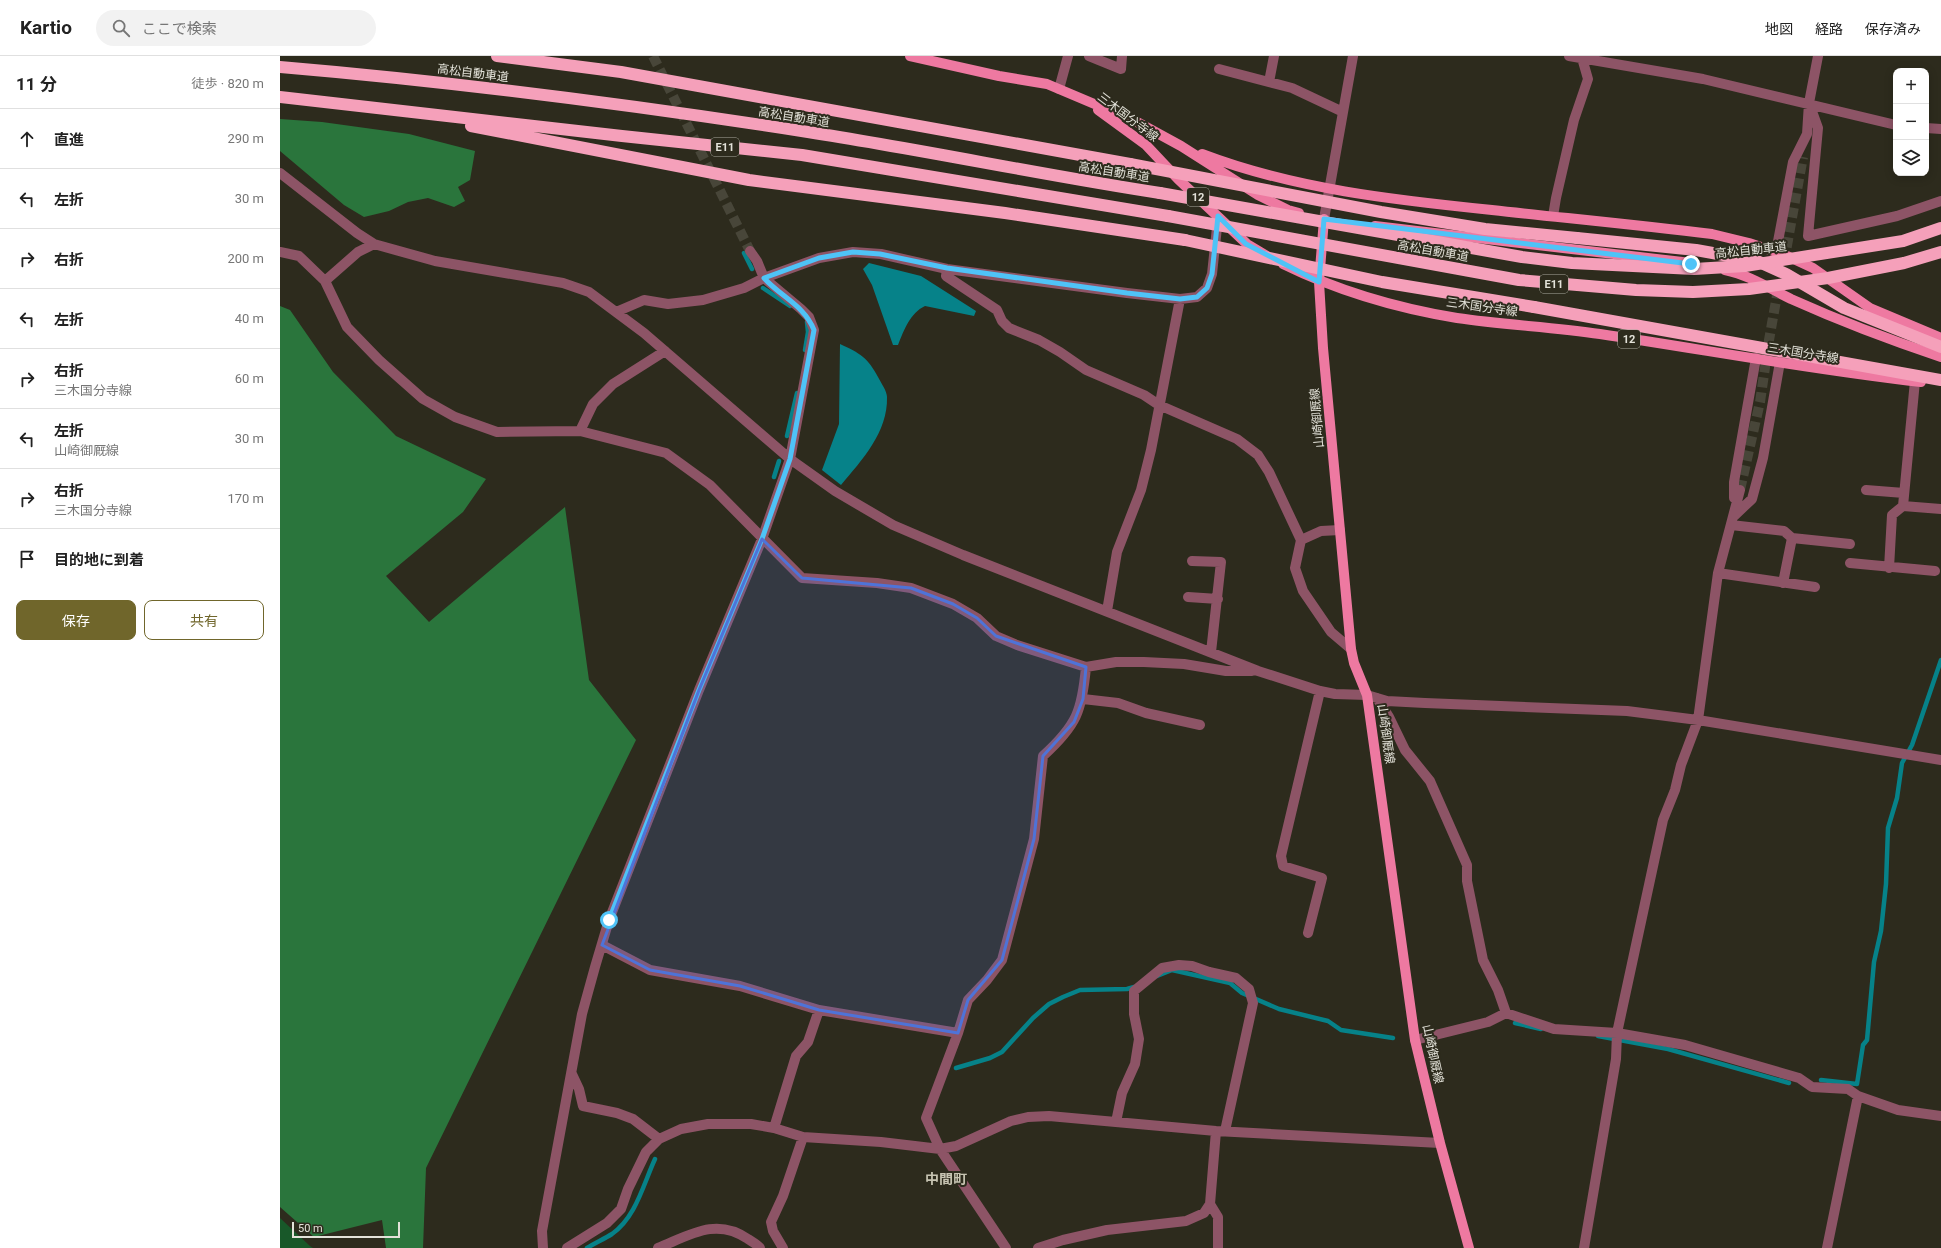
<!DOCTYPE html>
<html lang="ja">
<meta charset="utf-8">
<style>
body{margin:0;font-family:Roboto,"Noto Sans JP",sans-serif;background:#f2f2f2;color:#222}
.controls{position:absolute;right:12px;top:12px;display:grid;overflow:hidden;border-radius:8px;box-shadow:0 2px 10px #0003}
.controls button{width:36px;height:36px;display:grid;place-items:center;padding:0;border:0;border-bottom:1px solid #e0e0e0;background:#fff;color:#222;font:20px sans-serif}
.scale{position:absolute;left:12px;bottom:10px;width:108px;box-sizing:border-box;padding-left:4px;border:2px solid #e3e2d9;border-top:0;font-size:11px;line-height:14px;white-space:nowrap;color:#e3e2d9;-webkit-text-stroke:3px #2d2b1d;paint-order:stroke}
.stop{position:absolute;width:12px;height:12px;margin:-9px;border:3px solid #4fc3f7;border-radius:50%;background:#fff}
.stop.end{background:#4fc3f7;border-color:#fff;box-shadow:0 1px 4px #0008}
.list{margin:0;padding:0;list-style:none}
h2{display:flex;justify-content:space-between;align-items:center;height:52px;margin:0;padding:0 16px;font-size:17px}
h2 small{font-size:13px;font-weight:400;color:#767676}
.list li{display:grid;grid-template-columns:26px 1fr auto;gap:12px;align-items:center;box-sizing:border-box;height:60px;padding:0 16px;border-top:1px solid #e0e0e0}
.list b{display:block;font-size:15px;white-space:nowrap}
.list p{margin:0;font-size:13px;white-space:nowrap;color:#767676}
.list em{font-size:13px;font-style:normal;color:#767676}
.actions{display:flex;gap:8px;padding:12px 16px}
.actions a{flex:1;padding:9px 0;border:1px solid #70662b;border-radius:8px;text-align:center;font-size:14px;color:#70662b}
.actions .main{background:#70662b;color:#fff}
.icon{flex:none;width:22px;height:22px;fill:none;stroke:currentColor;stroke-width:2;stroke-linecap:round;stroke-linejoin:round}
.map{position:relative;flex:none;width:1661px;height:1192px;overflow:hidden}
header{display:flex;align-items:center;gap:24px;box-sizing:border-box;height:56px;padding:0 20px;background:#fff;border-bottom:1px solid #e0e0e0}
header strong{font-size:19px}
nav{display:flex;gap:22px;margin-inline-start:auto;font-size:14px}
.search{width:280px;height:36px;background:#f2f2f2;display:flex;align-items:center;gap:10px;box-sizing:border-box;padding:0 14px;border-radius:22px;color:#767676;font-size:15px}
main{display:flex}
aside{flex:1;background:#fff}
.map>svg:first-child{display:block}
.green{fill:#185829}
.forest{fill:#2a753c}
.water{fill:#068289}
.lines{fill:none;stroke-linecap:round;stroke-linejoin:round}
.stream{stroke:#068289;stroke-width:4.5}
.minor-tunnel{stroke:#484639;stroke-width:10;stroke-dasharray:10 5;stroke-linecap:butt}
.minor{stroke:#8d5466;stroke-width:10}
.major{stroke:#ee79a1;stroke-width:10}
.highway{stroke:#f5a0ba;stroke-width:12}
.highway-bridge{stroke:#f5a0ba;stroke-width:12}
.route{stroke:#4fc3f7;stroke-width:5}
.marked{fill:#4e73d8;fill-opacity:0.2;stroke:#4e73d8;stroke-width:3;stroke-linejoin:round}
.labels{text-anchor:middle;dominant-baseline:central;stroke-width:4;stroke-linejoin:round;paint-order:stroke}
.shield{fill:#2d2b1d;stroke:#acaba1;stroke-width:1}
.shield-label{font-size:11px;font-weight:bold;fill:#e3e2d9}
.street-label{font-size:12px;fill:#e3e2d9;stroke:#2d2b1d}
.quarter-label{font-size:14px;font-weight:bold;fill:#c6c3b1;stroke:#2d2b1d}
</style>
<header>
<strong>Kartio</strong>
<div class="search"><svg class="icon" aria-label="search" viewBox="0 0 24 24"><circle cx="10" cy="10" r="6"/><path d="M15 15l6 6"/></svg>ここで検索</div>
<nav><a>地図</a><a>経路</a><a>保存済み</a></nav>
</header>
<main>
<aside>
<h2>11 分<small>徒歩 · 820 m</small></h2>
<ul class="list">
<li><svg class="icon" aria-label="ahead" viewBox="0 0 24 24"><path d="M12 20V5M6 11l6-6 6 6"/></svg><div><b>直進</b></div><em>290 m</em></li>
<li><svg class="icon" aria-label="left" viewBox="0 0 24 24"><path d="M17 20v-9H6M10 6l-5 5 5 5"/></svg><div><b>左折</b></div><em>30 m</em></li>
<li><svg class="icon" aria-label="right" viewBox="0 0 24 24"><path d="M7 20v-9h11M14 6l5 5-5 5"/></svg><div><b>右折</b></div><em>200 m</em></li>
<li><svg class="icon" aria-label="left" viewBox="0 0 24 24"><path d="M17 20v-9H6M10 6l-5 5 5 5"/></svg><div><b>左折</b></div><em>40 m</em></li>
<li><svg class="icon" aria-label="right" viewBox="0 0 24 24"><path d="M7 20v-9h11M14 6l5 5-5 5"/></svg><div><b>右折</b><p>三木国分寺線</p></div><em>60 m</em></li>
<li><svg class="icon" aria-label="left" viewBox="0 0 24 24"><path d="M17 20v-9H6M10 6l-5 5 5 5"/></svg><div><b>左折</b><p>山崎御厩線</p></div><em>30 m</em></li>
<li><svg class="icon" aria-label="right" viewBox="0 0 24 24"><path d="M7 20v-9h11M14 6l5 5-5 5"/></svg><div><b>右折</b><p>三木国分寺線</p></div><em>170 m</em></li>
<li><svg class="icon" aria-label="arrive" viewBox="0 0 24 24"><path d="M6 21V4h12l-3 4 3 4H6"/></svg><div><b>目的地に到着</b></div></li>
</ul>
<div class="actions"><a class="main">保存</a><a>共有</a></div>
</aside>
<div class="map">
<svg width="1661" height="1192" viewBox="0 0 1661 1192">
<rect width="100%" height="100%" fill="#2d2b1d"/>
<path class="green" d="M0,1162L30,1190L33,1192H0Z"/>
<path class="forest" d="M0,63L42,66L129,78L195,95L190,124L178,131L185,145L174,151L148,142L128,146L109,155L84,161L64,149L0,95Z
M0,250L10,254L53,316L116,380L206,423L183,456L106,520L149,566L285,451L309,624L356,684L146,1112L143,1192H106L102,1164L34,1181L0,1151Z"/>
<path class="water" d="M589,207L641,220L696,255L694,260L645,250C630,257 624,274 618,289H613L592,229L583,213Z
M560,288C580,297 588,302 598,321C601,327 607,335 607,341C608,376 582,404 561,429L542,414L559,368Z"/>
<g class="lines">
<path class="stream" d="M464,197L472,213
M483,232L510,250
M525,294L528,276L527,266
M507,380L517,337
M494,421L499,405
M877,920L892,914L950,927L962,937L999,953L1048,965L1061,974L1113,982
M1235,967L1261,973
M1318,980L1388,993L1509,1027
M676,1012L710,1002L722,996L753,962L769,948L783,941L800,934L847,933L854,931
M1541,1024L1577,1028L1583,989L1587,984L1594,906L1601,875L1606,828L1608,772L1617,742L1622,707L1632,689L1661,604
M307,1192C315,1187 324,1183 332,1178C356,1161 363,1129 375,1103"/>
<path class="minor-tunnel" d="M373,0L470,195
M1504,206L1523,101
M1460,434L1480,346L1489,284L1499,228"/>
<path class="minor" d="M809,0L841,13L842,0
M1289,0L1423,23L1616,69
M939,13L1012,32L1063,56
M989,26L994,0
M779,33L788,0
M1529,47L1538,72L1528,180L1617,160L1661,145
M1646,72L1661,73
M0,117L77,177L94,188L155,205L283,227L309,236L364,277L510,403L555,435L613,469L683,499L978,615L1040,635L1055,638L1087,639L1107,645L1145,647L1347,655L1418,664L1661,704
M1273,160L1276,142L1294,64L1308,23L1302,2
M1044,163L1073,0
M0,196L19,200L45,225L67,271L99,304L143,343L175,361L217,376L300,375L386,397L430,429L522,522L597,527L631,532L673,548L697,562L716,580L737,589L806,611L836,606H864L904,608L946,615H972
M1496,196L1513,106L1527,78L1529,47L1538,0
M667,213L666,220L717,254L722,265L729,272L759,284L780,296L806,314L864,339L879,349L957,383L978,399L989,416L1021,484
M45,225L78,196L94,188
M336,256L364,244L388,248L423,244L464,232L484,222L539,202L573,196L601,198L667,213L847,237L900,243L917,241L927,232L932,218L938,162
M300,375L313,348L333,328L385,295
M1586,434L1624,437
M1454,442V426L1476,302
M1623,450L1661,453
M1454,460L1472,443L1483,402L1500,306
M1451,469L1504,475L1512,482L1570,488
M1060,474L1041,475L1021,484L1015,512L1023,535L1051,576L1071,593
M912,505L941,506L931,596
M1570,507L1655,515
M1609,512L1612,459L1623,450L1635,325
M1438,517L1535,531
M1503,527L1512,482
M908,541L938,543
M827,555L837,496L861,434L871,394L900,243
M1097,642L1109,661L1125,694L1150,725L1187,809V825L1203,904L1218,934L1226,957
M803,643L838,647L866,657L920,669
M1028,877L1042,822L1003,810L1001,800L1040,635
M322,889L370,914L460,930L539,954L678,977
M1135,984L1208,966L1226,957L1274,973L1337,977L1405,989L1519,1022L1532,1031L1568,1033L1578,1040L1618,1054L1661,1060
M292,1018L299,1033L303,1050L337,1057L353,1063L379,1083
M836,1066L842,1037L855,1008L859,983L854,958V935L882,912L899,909L912,910L929,916L956,922L969,933L973,947L945,1075
M494,1072L516,1000L528,986L539,954
M930,1148L938,1161V1192
M263,1192L262,1175L302,958L315,911L329,864L419,634L482,483L510,403L534,274L529,261L521,253L484,222L477,205L470,195
M287,1192L327,1167L341,1153L348,1133L366,1096L379,1083L401,1073L428,1068H471L494,1072L523,1081L601,1086L660,1093L676,1090L731,1065L748,1061L769,1060L936,1075L1160,1087
M378,1192C410,1179 436,1161 468,1183C472,1186 477,1188 480,1192
M503,1192L493,1175L491,1166L503,1140L523,1081
M726,1192L660,1093L646,1062L678,977L688,944L707,924L722,904L754,783L763,700C797,669 802,655 806,611
M758,1192L783,1184L827,1174L906,1165L924,1157L930,1148L936,1075
M1304,1192L1336,1003L1337,977L1383,764L1395,734L1401,709L1418,664L1438,517L1460,434
M1547,1192L1578,1040"/>
<path class="major" d="M630,0L719,20L767,28L857,66L901,90L978,139L1008,154L1019,157
M818,54L866,89L898,123L967,188L987,200
M922,98C1014,133 1114,144 1212,154C1285,162 1358,169 1432,178L1469,187L1505,199L1533,212L1590,252L1661,282
M1044,163L1039,226L1043,292L1071,593L1074,607L1087,639L1135,984L1160,1087L1189,1192
M1095,170L1411,207
M1003,208C1058,235 1116,252 1177,262C1225,269 1273,271 1320,278C1427,294 1534,314 1641,326
M1445,214C1469,219 1489,232 1511,243C1560,265 1610,284 1661,301"/>
<path class="highway" d="M217,0L341,16L850,108
M0,11C177,26 353,49 528,76C645,94 762,119 880,137
M0,41L342,80L522,99L888,160
M191,70L469,124L725,157L905,184
M1297,182L1416,194L1477,205L1506,218L1564,252L1661,291
M1254,251L1661,324"/>
<path class="highway-bridge" d="M850,108L1101,156L1205,173L1297,182
M880,137L1242,201L1292,207L1414,213L1465,210L1623,185L1661,172
M888,160L1239,224L1356,234L1413,236L1469,233L1548,222L1624,207L1661,196
M905,184L1102,226L1254,251"/>
</g>
<g class="lines">
<path class="route" d="M329,864L419,634L482,483L510,403L534,274C524,249 501,241 484,222L539,202L573,196L600,198L667,212L847,237L900,243L917,241L927,232L932,218L938,160L966,188L1039,226L1044,163L1411,208"/>
</g>
<path class="marked" d="M482,483L522,522L631,532L673,548L697,562L716,580L806,611L803,643L794,666L763,700L754,783L722,904L688,944L678,977L539,954L460,930L370,914L322,889L419,634Z"/>
<g class="labels">
<g class="shield">
<rect x="431" y="82" width="28" height="18" rx="3"/>
<rect x="907" y="132" width="22" height="18" rx="3"/>
<rect x="1260" y="219" width="28" height="18" rx="3"/>
<rect x="1338" y="274" width="22" height="18" rx="3"/>
</g>
<g class="shield-label">
<text x="445" y="91">E11</text>
<text x="918" y="141">12</text>
<text x="1274" y="228">E11</text>
<text x="1349" y="283">12</text>
</g>
<g class="street-label">
<text transform="translate(193 17) rotate(7)">高松自動車道</text>
<text transform="translate(514 61) rotate(9)">高松自動車道</text>
<text transform="translate(848 61) rotate(37)">三木国分寺線</text>
<text transform="translate(834 116) rotate(9)">高松自動車道</text>
<text transform="translate(1471 194) rotate(-6)">高松自動車道</text>
<text transform="translate(1153 195) rotate(10)">高松自動車道</text>
<text transform="translate(1202 251) rotate(8)">三木国分寺線</text>
<text transform="translate(1523 297) rotate(9)">三木国分寺線</text>
<text transform="translate(1037 362) rotate(-95)">山崎御厩線</text>
<text transform="translate(1106 678) rotate(82)">山崎御厩線</text>
<text transform="translate(1153 998) rotate(78)">山崎御厩線</text>
</g>
<g class="quarter-label">
<text x="666" y="1123">中間町</text>
</g>
</g>
</svg>
<div class="controls">
<button>+</button>
<button>−</button>
<button><svg class="icon" aria-label="layers" viewBox="0 0 24 24"><path d="M12 4l9 5-9 5-9-5zM3 14l9 5 9-5"/></svg></button>
</div>
<div class="scale">50 m</div>
<div class="stop" style="left:329px;top:864px"></div>
<div class="stop end" style="left:1411px;top:208px"></div>
</div>
</main>
